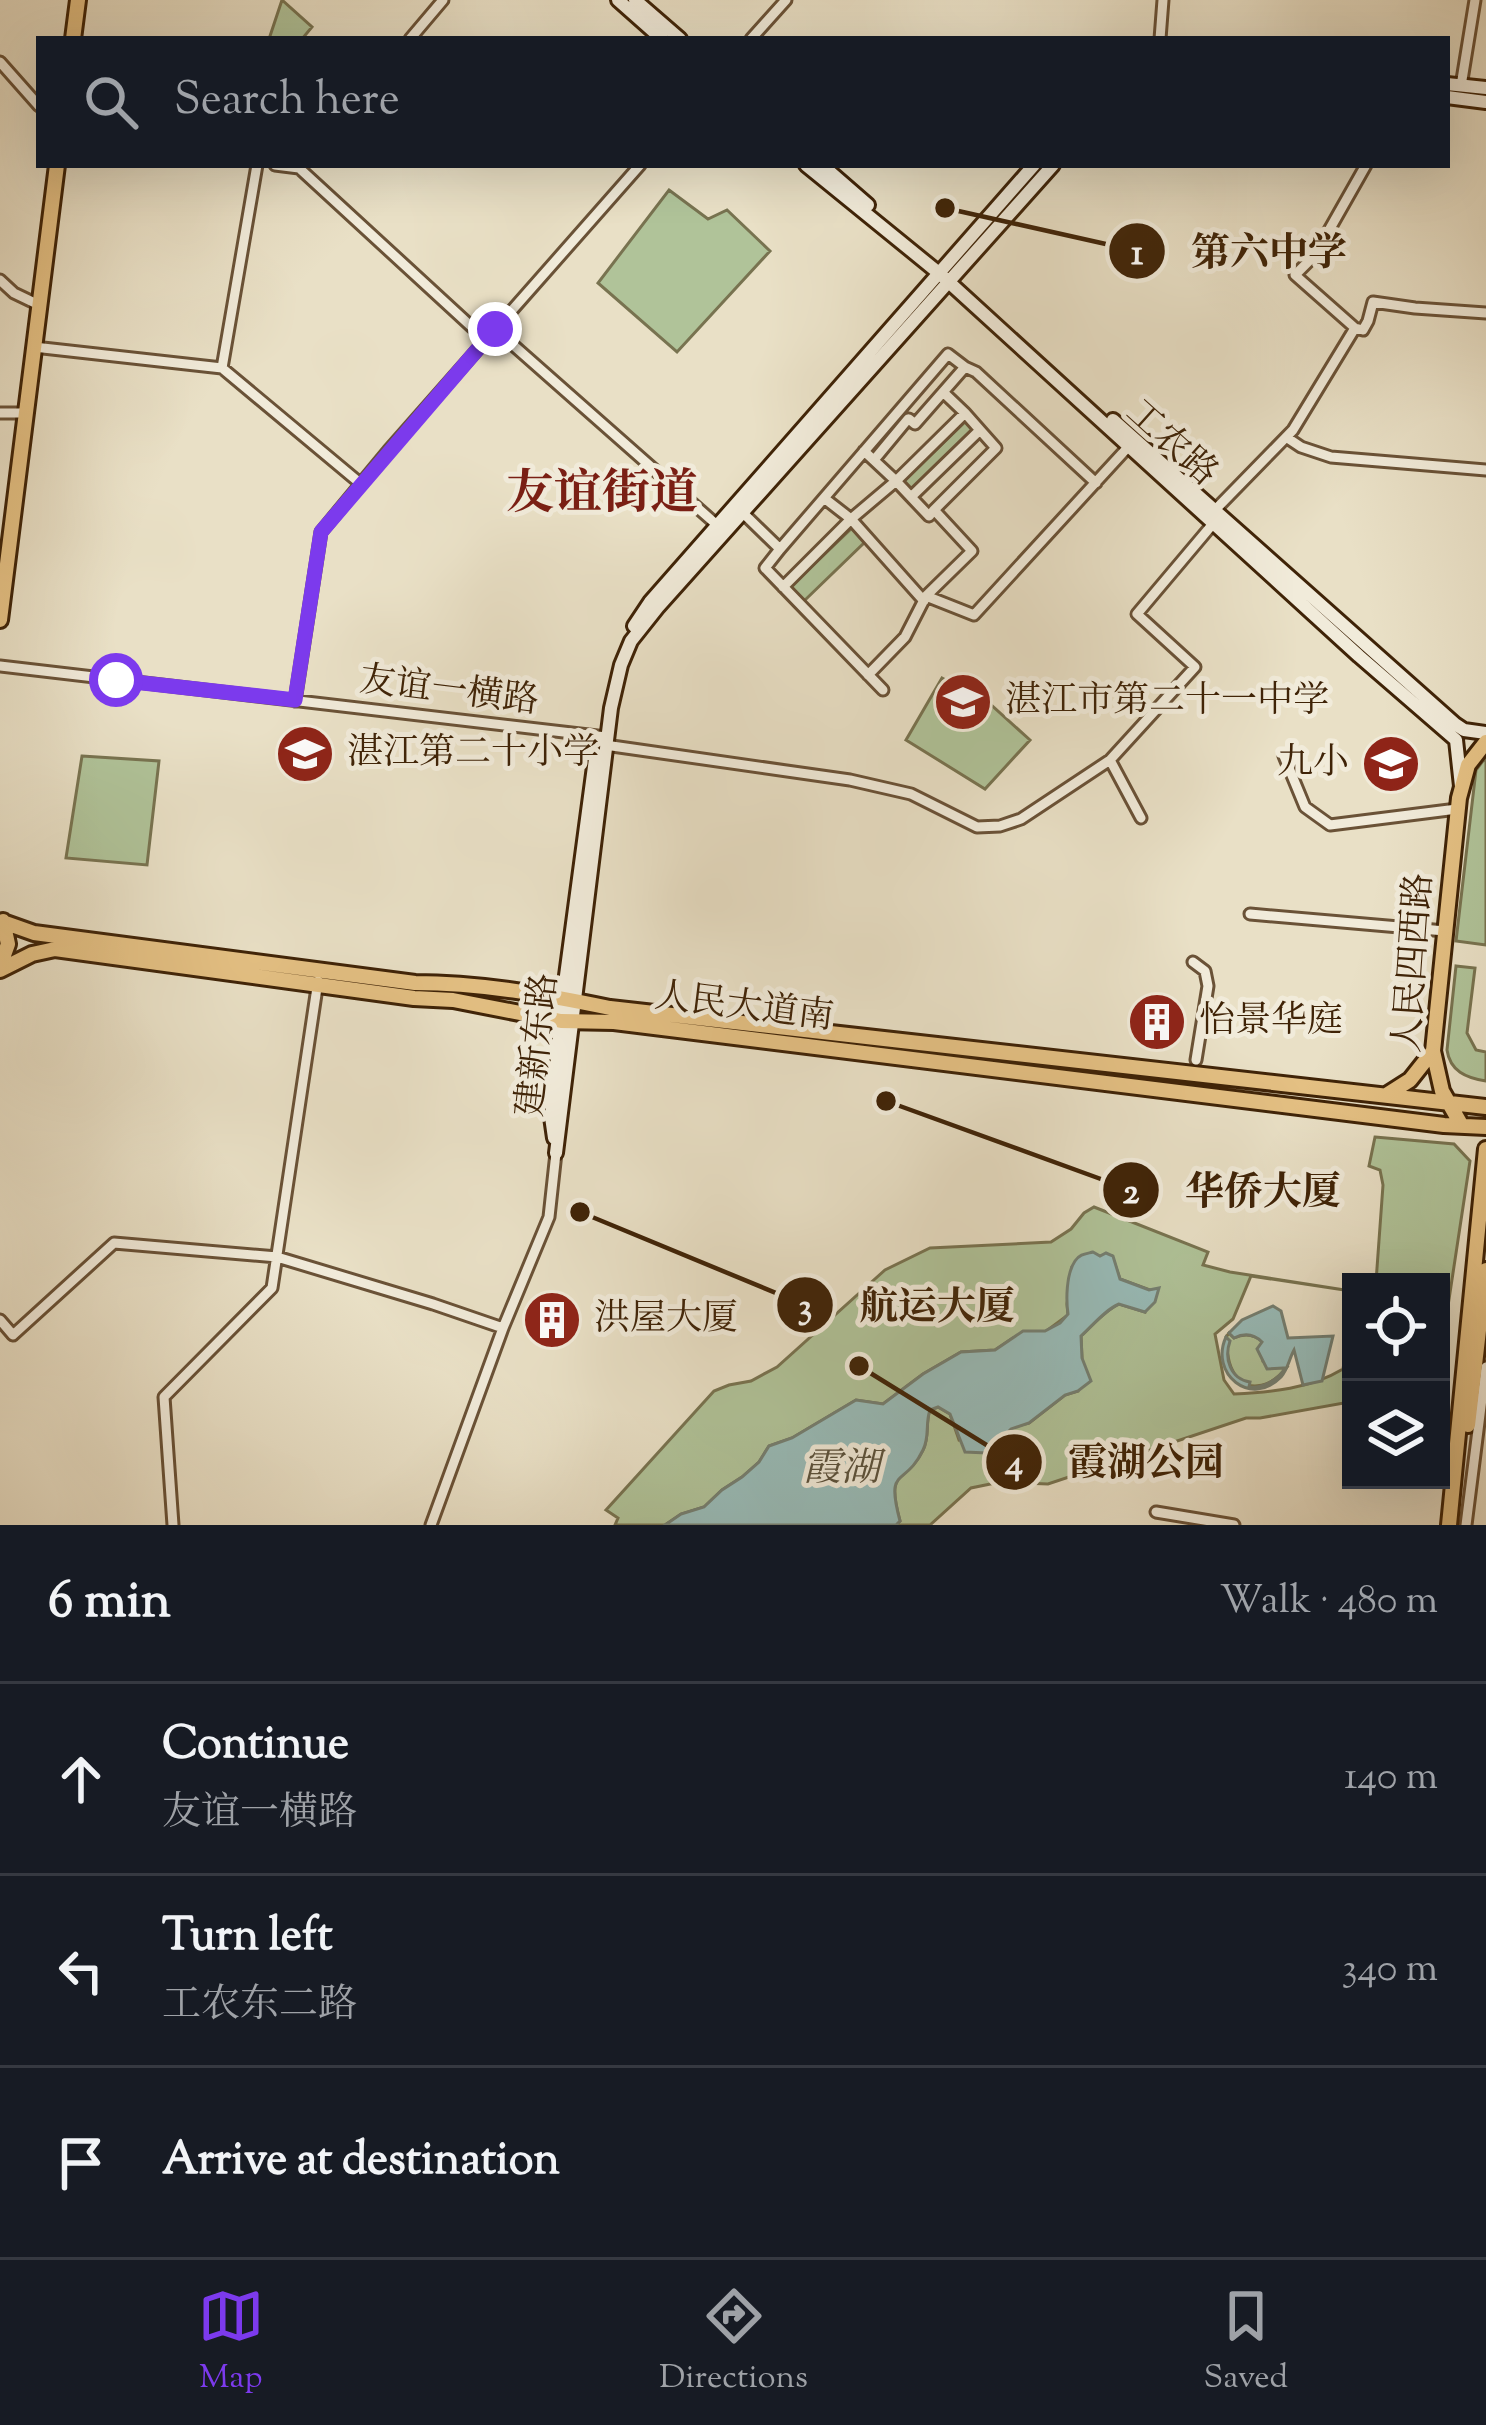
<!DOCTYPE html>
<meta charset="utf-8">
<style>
body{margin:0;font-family:"Sorts Mill Goudy","Noto Serif SC",serif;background:#20242c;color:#f1f3f6}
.controls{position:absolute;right:36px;bottom:36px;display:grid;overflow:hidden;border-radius:0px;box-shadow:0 12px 48px #0002}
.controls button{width:108px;height:108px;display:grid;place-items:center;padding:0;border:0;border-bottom:3px solid #363941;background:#171b24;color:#f1f3f6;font:60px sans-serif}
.stop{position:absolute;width:36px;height:36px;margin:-27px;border:9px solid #7c3aed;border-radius:50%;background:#fff}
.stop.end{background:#7c3aed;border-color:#fff;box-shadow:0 3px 12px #0008}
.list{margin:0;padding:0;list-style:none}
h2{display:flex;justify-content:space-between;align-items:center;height:156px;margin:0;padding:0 48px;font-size:51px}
h2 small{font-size:39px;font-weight:400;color:#9ea1a6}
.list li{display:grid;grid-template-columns:78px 1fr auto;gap:36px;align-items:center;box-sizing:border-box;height:192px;padding:0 48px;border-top:3px solid #363941}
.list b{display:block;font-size:45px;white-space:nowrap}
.list p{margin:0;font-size:39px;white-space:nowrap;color:#9ea1a6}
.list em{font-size:39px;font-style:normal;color:#9ea1a6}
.icon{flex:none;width:66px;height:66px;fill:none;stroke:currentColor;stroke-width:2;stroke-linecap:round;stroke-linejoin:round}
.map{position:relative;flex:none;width:1486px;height:1525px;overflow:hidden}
.search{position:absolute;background:#171b24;box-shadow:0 12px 48px #0002;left:36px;right:36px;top:36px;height:132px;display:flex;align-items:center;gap:30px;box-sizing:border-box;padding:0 42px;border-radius:0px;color:#9ea1a6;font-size:45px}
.sheet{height:732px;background:#171b24}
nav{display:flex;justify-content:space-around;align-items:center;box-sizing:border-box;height:168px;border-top:3px solid #363941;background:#171b24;font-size:33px;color:#9ea1a6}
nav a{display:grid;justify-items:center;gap:6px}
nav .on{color:#7c3aed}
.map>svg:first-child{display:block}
.green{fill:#b0c399;stroke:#787350;stroke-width:3}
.water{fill:#98bcb9;stroke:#747f72;stroke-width:3}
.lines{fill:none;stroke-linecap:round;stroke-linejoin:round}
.street-casing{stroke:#6a5237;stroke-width:15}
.secondary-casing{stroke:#3f2307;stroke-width:18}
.primary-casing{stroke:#3f2307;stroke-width:20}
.street{stroke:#f1ebda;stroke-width:9}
.secondary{stroke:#f1ebda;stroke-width:12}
.primary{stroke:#e4c083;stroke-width:14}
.route{stroke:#7c3aed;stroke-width:15}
.labels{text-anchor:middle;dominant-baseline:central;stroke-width:10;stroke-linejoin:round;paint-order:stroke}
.street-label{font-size:36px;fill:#3f2307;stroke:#f1ebda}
.poi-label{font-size:36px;fill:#3f2307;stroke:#f1ebda;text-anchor:start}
.water-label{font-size:39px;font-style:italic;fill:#5a513c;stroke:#f1ebda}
.district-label{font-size:48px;font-weight:bold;fill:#7a1f14;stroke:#f1ebda}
.leader{fill:none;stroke:#3f2307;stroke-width:4.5}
.callout-dot{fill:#3f2307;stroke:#f1ebda;stroke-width:4.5}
.mark-label{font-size:36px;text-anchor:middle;font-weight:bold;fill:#fff}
.callout-label{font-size:39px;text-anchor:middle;font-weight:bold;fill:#3f2307;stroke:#f1ebda;stroke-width:10;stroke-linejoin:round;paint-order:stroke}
</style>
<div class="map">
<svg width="1486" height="1525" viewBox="0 0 1486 1525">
<rect width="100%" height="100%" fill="#e9e0c6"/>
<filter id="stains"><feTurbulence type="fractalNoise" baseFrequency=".00167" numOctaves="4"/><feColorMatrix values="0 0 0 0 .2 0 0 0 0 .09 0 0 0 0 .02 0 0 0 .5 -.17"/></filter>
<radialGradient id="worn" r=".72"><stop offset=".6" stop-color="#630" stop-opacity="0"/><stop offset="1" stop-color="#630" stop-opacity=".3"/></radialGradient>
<path class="green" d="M282,0L312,27L302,39H269Z
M669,190L708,219L727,210L770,251L677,352L598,283Z
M968,419L978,430L912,493L902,483Z
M852,528L866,541L804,601L790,587Z
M942,678L989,703L1030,740L985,789L906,740Z
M82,756L159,761L147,865L66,858Z
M1486,757V945L1456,941L1476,770Z
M1456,966L1475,968L1467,1033L1476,1050L1486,1052V1081C1466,1078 1450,1071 1447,1050Z
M1375,1137L1454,1144L1470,1161L1441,1352V1282H1376L1383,1185L1380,1170L1369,1166Z
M1094,1207L1208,1252L1203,1265L1230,1272L1351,1291L1251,1276L1233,1319L1215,1334L1224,1380L1234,1394C1271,1392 1310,1389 1343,1369L1351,1321V1365L1344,1403L1260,1418H1246L1048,1484L1000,1482L971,1488L930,1525H896L900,1521C885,1465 905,1487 923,1450C930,1437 925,1423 930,1410L938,1407L950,1414L959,1440L1029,1423L1065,1395L1078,1391L1082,1358L1081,1336C1093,1325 1105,1310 1119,1304L1145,1312L1150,1290L1120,1279L1112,1256H1100L1072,1267L1067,1304L1068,1315L1045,1332L1013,1338L995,1350L961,1352L923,1374L883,1404L856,1400L792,1438L769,1446L759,1462L742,1477L722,1490L704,1507L681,1514L665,1525H615L618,1518L606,1510L714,1391L729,1385L751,1381L777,1367L885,1270L930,1248L1051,1242L1071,1229L1084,1213Z
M1229,1333L1234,1338C1245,1333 1254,1334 1263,1342V1361L1287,1367C1271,1388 1243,1396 1231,1367C1227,1358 1227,1347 1226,1337Z"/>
<path class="water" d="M1093,1252L1100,1256L1106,1253L1113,1256L1120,1279L1149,1290L1159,1288L1155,1302L1145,1312L1119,1304C1105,1310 1093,1325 1081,1336L1082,1358L1091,1381L1078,1391L1065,1395L1029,1423L1011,1429L987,1453L965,1452L950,1414L938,1407L930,1410C925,1423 930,1437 923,1450C905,1488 885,1465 900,1521L896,1525H665L681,1514L704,1507L722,1490L742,1477L759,1462L769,1446L792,1438L856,1400L883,1404L923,1374L961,1352L995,1350L1023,1331H1045L1060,1323L1068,1314C1066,1300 1066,1274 1075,1261C1080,1254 1085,1254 1093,1252Z
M1273,1306L1281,1311L1288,1338L1333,1336L1322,1381L1303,1385L1294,1350C1289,1359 1288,1369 1281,1377C1251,1408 1209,1374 1226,1337L1230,1341C1224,1358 1230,1379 1250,1382L1249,1387C1263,1389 1279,1379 1285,1368L1267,1369L1257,1349L1262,1342C1254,1334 1244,1333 1234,1338L1229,1333L1242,1320Z"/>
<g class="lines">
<defs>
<path id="street" d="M410,39L443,0
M751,39L786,0
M1160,39L1163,0
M0,62L39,106
M1461,86L1475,0
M257,165L222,368L361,484
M275,165L299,168L486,340
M0,280L14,293L39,305
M1355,328L1363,330L1368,321L1373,302L1415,308L1486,313
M495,329L717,525
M34,347L222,368
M965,367L976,372L1096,483
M0,413H27
M1286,437L1301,447L1331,457L1486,470
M874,460L908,419
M911,497L896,481L965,413L943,392
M824,498L851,519L924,601
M934,510L996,448L980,430
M1215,510L1293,430L1355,328L1295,275L1315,255L1366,165
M743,513L780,549L948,354L965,367L915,424L909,419
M780,549L765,568L883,690
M783,587L851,519L896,481L864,451
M926,596L972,551L934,510L929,516L911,497L980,430L965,413
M0,666L606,737
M868,675L905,637L926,596L974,615L1129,446
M295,701L321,532L388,451L640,165
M605,745L850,780L911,794L977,827L1000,826L1021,819L1110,760L1195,667L1137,614L1217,519
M1284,756L1305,807L1330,825L1457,809
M1110,760L1141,818
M1250,914L1445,931
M1193,962L1205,971L1208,986L1196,1060
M0,1320L13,1335L114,1243L277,1257L433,1304L503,1328
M1156,1512L1234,1525
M173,1525L164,1397L272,1288L318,981
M431,1525L503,1328L549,1217L556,1153
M1466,1525L1486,1367"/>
<path id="secondary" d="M618,0L662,39
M635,0L680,39
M1447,84L1486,88
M1447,97L1486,102
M806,165L940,274L1359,656L1456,740L1461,786
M822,165L868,205
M1113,420L1455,724L1464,730L1486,733
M634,626L650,602L1034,165
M554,1138L551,1117L563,998L595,759
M556,1153L611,708L621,665L631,641L658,607L1053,165"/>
<path id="primary" d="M73,39L78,0
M0,620L57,165
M3,922L34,933L415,983C481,983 547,995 610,1008L1486,1107
M0,966L8,944L3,921
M0,970L32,954L55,949L414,998L453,1000L561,1021L614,1022L1444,1125L1486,1127
M1388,1094L1410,1080L1433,1051
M1462,1126L1442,1091L1433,1051L1459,798L1468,765L1486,742
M1468,1425L1486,1270
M1449,1525L1486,1149"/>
</defs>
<use href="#street" class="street-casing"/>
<use href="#secondary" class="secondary-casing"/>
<use href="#primary" class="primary-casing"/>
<use href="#street" class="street"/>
<use href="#secondary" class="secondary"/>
<use href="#primary" class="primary"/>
</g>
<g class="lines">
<path class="route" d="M116,680L295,700L321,532L495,329"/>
</g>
<defs>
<symbol id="school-disc" viewBox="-11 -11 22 22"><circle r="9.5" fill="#8f2418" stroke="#f1ebda"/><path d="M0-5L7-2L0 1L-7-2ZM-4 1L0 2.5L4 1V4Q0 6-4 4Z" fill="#fff"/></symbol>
<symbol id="building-disc" viewBox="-11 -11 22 22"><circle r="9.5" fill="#8f2418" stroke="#f1ebda"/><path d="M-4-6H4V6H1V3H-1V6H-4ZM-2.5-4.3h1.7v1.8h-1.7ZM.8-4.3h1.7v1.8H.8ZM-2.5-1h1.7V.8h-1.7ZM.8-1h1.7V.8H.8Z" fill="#fff"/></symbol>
</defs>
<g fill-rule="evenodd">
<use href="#school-disc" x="930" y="669" width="66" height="66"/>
<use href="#school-disc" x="272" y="721" width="66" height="66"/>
<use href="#school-disc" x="1358" y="731" width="66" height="66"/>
<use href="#building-disc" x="1124" y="989" width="66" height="66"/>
<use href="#building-disc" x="519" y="1287" width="66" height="66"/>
</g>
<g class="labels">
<g class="street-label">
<text transform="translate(1171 444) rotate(42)">工农路</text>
<text transform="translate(449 692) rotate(7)">友谊一横路</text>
<text transform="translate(1415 963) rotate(-86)">人民四西路</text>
<text transform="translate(744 1008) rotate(7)">人民大道南</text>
<text transform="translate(539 1045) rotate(-84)">建新东路</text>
</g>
<g class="poi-label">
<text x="1005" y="702">湛江市第二十一中学</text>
<text x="347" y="754">湛江第二十小学</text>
<text x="1349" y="764" text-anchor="end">九小</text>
<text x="1199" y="1022">怡景华庭</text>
<text x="594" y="1320">洪屋大厦</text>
</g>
<g class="water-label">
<text x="841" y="1471">霞湖</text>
</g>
<g class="district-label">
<text x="602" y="496">友谊街道</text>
</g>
</g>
<path class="leader" d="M945 208L1137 251M886 1101L1131 1190M580 1212L805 1305M859 1366L1014 1462"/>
<g class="callout-dot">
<circle cx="945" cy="208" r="12"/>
<circle cx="886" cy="1101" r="12"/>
<circle cx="580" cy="1212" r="12"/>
<circle cx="859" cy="1366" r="12"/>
<circle cx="1137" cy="251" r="30"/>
<circle cx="1131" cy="1190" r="30"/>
<circle cx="805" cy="1305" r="30"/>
<circle cx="1014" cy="1462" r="30"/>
</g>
<g class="mark-label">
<text x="1137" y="264">1</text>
<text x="1131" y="1203">2</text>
<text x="805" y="1318">3</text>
<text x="1014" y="1474">4</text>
</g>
<g class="callout-label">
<text x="1269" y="265">第六中学</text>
<text x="1263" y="1204">华侨大厦</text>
<text x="937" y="1319">航运大厦</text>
<text x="1146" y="1475">霞湖公园</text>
</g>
<rect width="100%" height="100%" filter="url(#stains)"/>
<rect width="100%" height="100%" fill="url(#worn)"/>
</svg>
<div class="controls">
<button><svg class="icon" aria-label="locate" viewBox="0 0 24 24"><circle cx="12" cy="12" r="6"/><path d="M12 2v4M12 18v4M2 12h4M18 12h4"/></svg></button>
<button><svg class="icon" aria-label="layers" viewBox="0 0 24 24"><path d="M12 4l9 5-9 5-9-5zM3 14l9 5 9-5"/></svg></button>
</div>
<div class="stop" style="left:116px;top:680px"></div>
<div class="stop end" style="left:495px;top:329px"></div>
<div class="search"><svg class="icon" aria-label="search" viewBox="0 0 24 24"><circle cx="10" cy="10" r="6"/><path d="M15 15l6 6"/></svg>Search here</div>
</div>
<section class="sheet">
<h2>6 min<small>Walk · 480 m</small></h2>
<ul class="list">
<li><svg class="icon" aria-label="ahead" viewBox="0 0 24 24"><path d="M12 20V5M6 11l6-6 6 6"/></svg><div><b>Continue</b><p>友谊一横路</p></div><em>140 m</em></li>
<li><svg class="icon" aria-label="left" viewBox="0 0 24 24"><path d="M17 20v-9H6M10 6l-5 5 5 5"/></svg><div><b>Turn left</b><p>工农东二路</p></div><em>340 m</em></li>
<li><svg class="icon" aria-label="arrive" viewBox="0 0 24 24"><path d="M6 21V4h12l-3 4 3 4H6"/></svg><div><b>Arrive at destination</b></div></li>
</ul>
</section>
<nav>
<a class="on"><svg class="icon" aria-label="map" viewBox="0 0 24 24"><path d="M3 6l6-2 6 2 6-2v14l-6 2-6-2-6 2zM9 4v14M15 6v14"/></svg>Map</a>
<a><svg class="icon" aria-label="directions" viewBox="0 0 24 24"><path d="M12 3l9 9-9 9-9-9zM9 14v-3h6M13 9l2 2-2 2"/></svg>Directions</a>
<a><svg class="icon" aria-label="saved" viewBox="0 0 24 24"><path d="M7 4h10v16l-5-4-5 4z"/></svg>Saved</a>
</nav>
